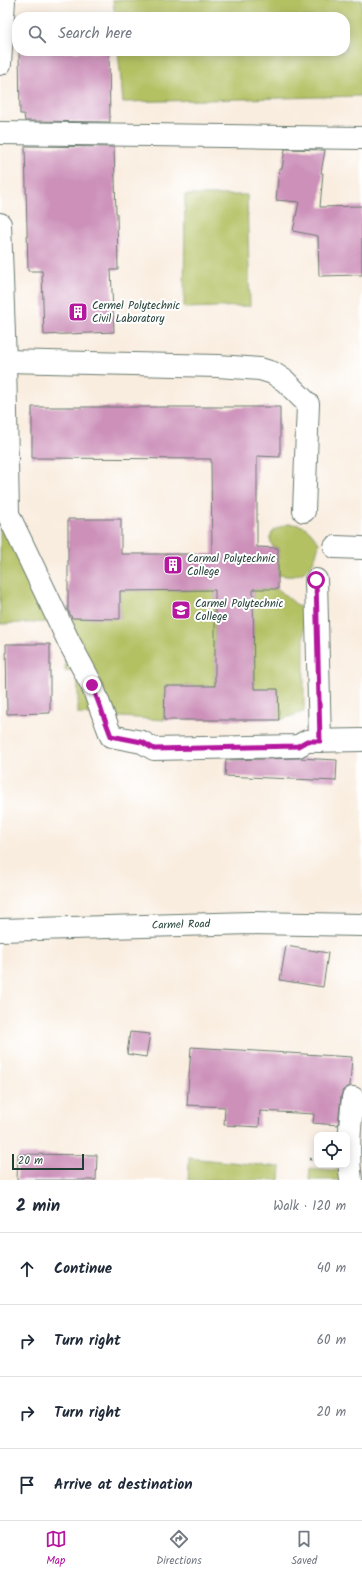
<!DOCTYPE html>
<meta charset="utf-8">
<style>
body{margin:0;font-family:Kalam,sans-serif;background:#f6f6f7;color:#1f2937}
.controls{position:absolute;right:12px;bottom:12px;display:grid;overflow:hidden;border-radius:8px;box-shadow:0 2px 10px #0003}
.controls button{width:36px;height:36px;display:grid;place-items:center;padding:0;border:0;border-bottom:1px solid #e0e1e3;background:#fff;color:#1f2937;font:20px sans-serif}
.scale{position:absolute;left:12px;bottom:10px;width:72px;box-sizing:border-box;padding-left:4px;border:2px solid #1f3d34;border-top:0;font-size:11px;line-height:14px;white-space:nowrap;color:#1f3d34;-webkit-text-stroke:3px #fff;paint-order:stroke}
.stop{position:absolute;width:12px;height:12px;margin:-9px;border:3px solid #b5179e;border-radius:50%;background:#fff}
.stop.end{background:#b5179e;border-color:#fff;box-shadow:0 1px 4px #0008}
.list{margin:0;padding:0;list-style:none}
h2{display:flex;justify-content:space-between;align-items:center;height:52px;margin:0;padding:0 16px;font-size:17px}
h2 small{font-size:13px;font-weight:400;color:#747a83}
.list li{display:grid;grid-template-columns:26px 1fr auto;gap:12px;align-items:center;box-sizing:border-box;height:72px;padding:0 16px;border-top:1px solid #e0e1e3}
.list b{display:block;font-size:15px;white-space:nowrap}
.list em{font-size:13px;font-style:normal;color:#747a83}
.icon{flex:none;width:22px;height:22px;fill:none;stroke:currentColor;stroke-width:2;stroke-linecap:round;stroke-linejoin:round}
.map{position:relative;flex:none;width:362px;height:1180px;overflow:hidden}
.search{position:absolute;background:#fff;box-shadow:0 2px 10px #0003;left:12px;right:12px;top:12px;height:44px;display:flex;align-items:center;gap:10px;box-sizing:border-box;padding:0 14px;border-radius:16px;color:#747a83;font-size:15px}
.sheet{height:340px;background:#fff}
nav{display:flex;justify-content:space-around;align-items:center;box-sizing:border-box;height:56px;border-top:1px solid #e0e1e3;background:#fff;font-size:11px;color:#747a83}
nav a{display:grid;justify-items:center;gap:2px}
nav .on{color:#b5179e}
.map>svg:first-child{display:block}
.green{fill:#b4c163;stroke:#6a7f4c}
.building{fill:#cc90b9}
.lines{fill:none;stroke-linecap:round;stroke-linejoin:round}
.minor-casing{stroke:#6b7b70;stroke-width:24}
.path{stroke:#6b7b70;stroke-width:2.5;stroke-dasharray:3 3;stroke-linecap:butt}
.minor{stroke:#fff;stroke-width:22}
.route{stroke:#b5179e;stroke-width:5}
.labels{text-anchor:middle;dominant-baseline:central;stroke-width:4;stroke-linejoin:round;paint-order:stroke}
.poi-label{font-size:11px;fill:#1f3d34;stroke:#fff;text-anchor:start}
.street-label{font-size:11px;fill:#1f3d34;stroke:#fff}
</style>
<div class="map">
<svg width="362" height="1180" viewBox="0 0 362 1180">
<rect width="100%" height="100%" fill="#fff"/>
<filter id="ink" filterUnits="userSpaceOnUse"><feTurbulence type="fractalNoise" baseFrequency=".025" numOctaves="2"/><feDisplacementMap in="SourceGraphic" scale="8" xChannelSelector="R" yChannelSelector="G"/><feConvolveMatrix kernelMatrix="1 2 1 2 8 2 1 2 1" color-interpolation-filters="sRGB"/></filter>
<filter id="wash" filterUnits="userSpaceOnUse"><feTurbulence type="fractalNoise" baseFrequency=".012" numOctaves="4" result="noise"/><feDisplacementMap in="SourceGraphic" scale="16" xChannelSelector="R" yChannelSelector="G"/><feGaussianBlur stdDeviation="0.9" result="paint"/><feColorMatrix in="noise" values="0 0 0 0 0 0 0 0 0 0 0 0 0 0 0 0 0 1.4 0 .05"/><feComposite in="paint" operator="in"/></filter>
<g filter="url(#wash)">
<rect width="100%" height="100%" fill="#f9eddf"/>
<path class="green" d="M113,0H362V96L123,102L118,51H345V17H115Z
M185,195H247L250,306L184,308Z
M0,518L48,622L0,624Z
M288,524C306,524 309,529 319,543C316,559 311,572 294,576C289,577 282,575 278,575V548L273,547C265,533 276,528 288,524Z
M253,589H278L304,611V712L279,720L278,689H254Z
M215,590V686H165L164,720L78,714V671L65,670L68,618H120V591Z
M189,1158L281,1167L280,1180H188Z
M310,1168L342,1171L341,1180H309Z"/>
<g id="blocks">
<path class="building" d="M19,52H109L110,122L25,121L24,114H20Z
M25,146L114,147L116,213H117L118,270H111L114,332L44,335L42,271H28Z
M285,149L325,150L321,173H323L320,207L362,206V275L319,276L318,236L293,231L299,202L276,200L279,169H282Z
M32,407H280V457L257,456V547L278,548V589H253L254,689H278L279,720H164L165,686H215V590L120,591V619L72,618L68,610V519H121V554H212L211,459L32,458Z
M6,644H50V713L7,714Z
M299,758L337,760L336,781L225,776L226,760Z
M286,946L328,953L323,987L280,980Z
M130,1032L150,1034L146,1057L127,1054Z
M191,1047L352,1057L350,1086L343,1090L341,1096L338,1125L313,1123L314,1114L260,1111L259,1127L224,1125L225,1107L187,1105Z
M18,1154L97,1155L96,1180H17Z"/>
</g>
</g>
<g filter="url(#ink)">
<use href="#blocks" fill-opacity="0" stroke="#6b7b70" stroke-width="1"/>
<g class="lines">
<defs>
<g id="minor">
<path d="M0,64L4,0"/>
<path d="M0,133L362,138"/>
<path d="M0,224L5,361L8,514L69,642L92,685L111,736L142,742L154,749L298,746L307,741L362,740"/>
<path d="M5,361L218,366L260,369L273,373L285,381L308,404L304,511"/>
<path d="M335,547L362,548"/>
<path d="M316,580L320,741"/>
<path id="s1" d="M0,930L251,923L362,925"/>
<path d="M351,1180C347,1153 350,1125 353,1098"/>
</g>
</defs>
<use href="#minor" class="minor-casing"/>
<path class="path" d="M309,1159L317,1160"/>
<use href="#minor" class="minor"/>
</g>
</g>
<g class="lines" filter="url(#ink)">
<path class="route" d="M92,685L111,736L142,742L154,749L298,746L307,741H320L316,580"/>
</g>
<defs>
<symbol id="building-square" viewBox="-11 -11 22 22"><rect x="-9" y="-9" width="18" height="18" rx="4" fill="#b5179e" stroke="#fff"/><path d="M-4-6H4V6H1V3H-1V6H-4ZM-2.5-4.3h1.7v1.8h-1.7ZM.8-4.3h1.7v1.8H.8ZM-2.5-1h1.7V.8h-1.7ZM.8-1h1.7V.8H.8Z" fill="#fff"/></symbol>
<symbol id="university-square" viewBox="-11 -11 22 22"><rect x="-9" y="-9" width="18" height="18" rx="4" fill="#b5179e" stroke="#fff"/><path d="M0-5L7-2L0 1L-7-2ZM-4 1L0 2.5L4 1V4Q0 6-4 4Z" fill="#fff"/></symbol>
</defs>
<g fill-rule="evenodd">
<use href="#building-square" x="67" y="301" width="22" height="22"/>
<use href="#building-square" x="162" y="554" width="22" height="22"/>
<use href="#university-square" x="170" y="599" width="22" height="22"/>
</g>
<g class="labels">
<g class="poi-label">
<text x="92" y="306">Cermel Polytechnic<tspan x="92" dy="13">Civil Laboratory</tspan></text>
<text x="187" y="559">Carmal Polytechnic<tspan x="187" dy="13">College</tspan></text>
<text x="195" y="604">Carmel Polytechnic<tspan x="195" dy="13">College</tspan></text>
</g>
<g class="street-label">
<text stroke="none"><textPath href="#s1" startOffset="181">Carmel Road</textPath></text>
</g>
</g>
</svg>
<div class="controls">
<button><svg class="icon" aria-label="locate" viewBox="0 0 24 24"><circle cx="12" cy="12" r="6"/><path d="M12 2v4M12 18v4M2 12h4M18 12h4"/></svg></button>
</div>
<div class="scale">20 m</div>
<div class="stop" style="left:316px;top:580px"></div>
<div class="stop end" style="left:92px;top:685px"></div>
<div class="search"><svg class="icon" aria-label="search" viewBox="0 0 24 24"><circle cx="10" cy="10" r="6"/><path d="M15 15l6 6"/></svg>Search here</div>
</div>
<section class="sheet">
<h2>2 min<small>Walk · 120 m</small></h2>
<ul class="list">
<li><svg class="icon" aria-label="ahead" viewBox="0 0 24 24"><path d="M12 20V5M6 11l6-6 6 6"/></svg><div><b>Continue</b></div><em>40 m</em></li>
<li><svg class="icon" aria-label="right" viewBox="0 0 24 24"><path d="M7 20v-9h11M14 6l5 5-5 5"/></svg><div><b>Turn right</b></div><em>60 m</em></li>
<li><svg class="icon" aria-label="right" viewBox="0 0 24 24"><path d="M7 20v-9h11M14 6l5 5-5 5"/></svg><div><b>Turn right</b></div><em>20 m</em></li>
<li><svg class="icon" aria-label="arrive" viewBox="0 0 24 24"><path d="M6 21V4h12l-3 4 3 4H6"/></svg><div><b>Arrive at destination</b></div></li>
</ul>
</section>
<nav>
<a class="on"><svg class="icon" aria-label="map" viewBox="0 0 24 24"><path d="M3 6l6-2 6 2 6-2v14l-6 2-6-2-6 2zM9 4v14M15 6v14"/></svg>Map</a>
<a><svg class="icon" aria-label="directions" viewBox="0 0 24 24"><path d="M12 3l9 9-9 9-9-9zM9 14v-3h6M13 9l2 2-2 2"/></svg>Directions</a>
<a><svg class="icon" aria-label="saved" viewBox="0 0 24 24"><path d="M7 4h10v16l-5-4-5 4z"/></svg>Saved</a>
</nav>
